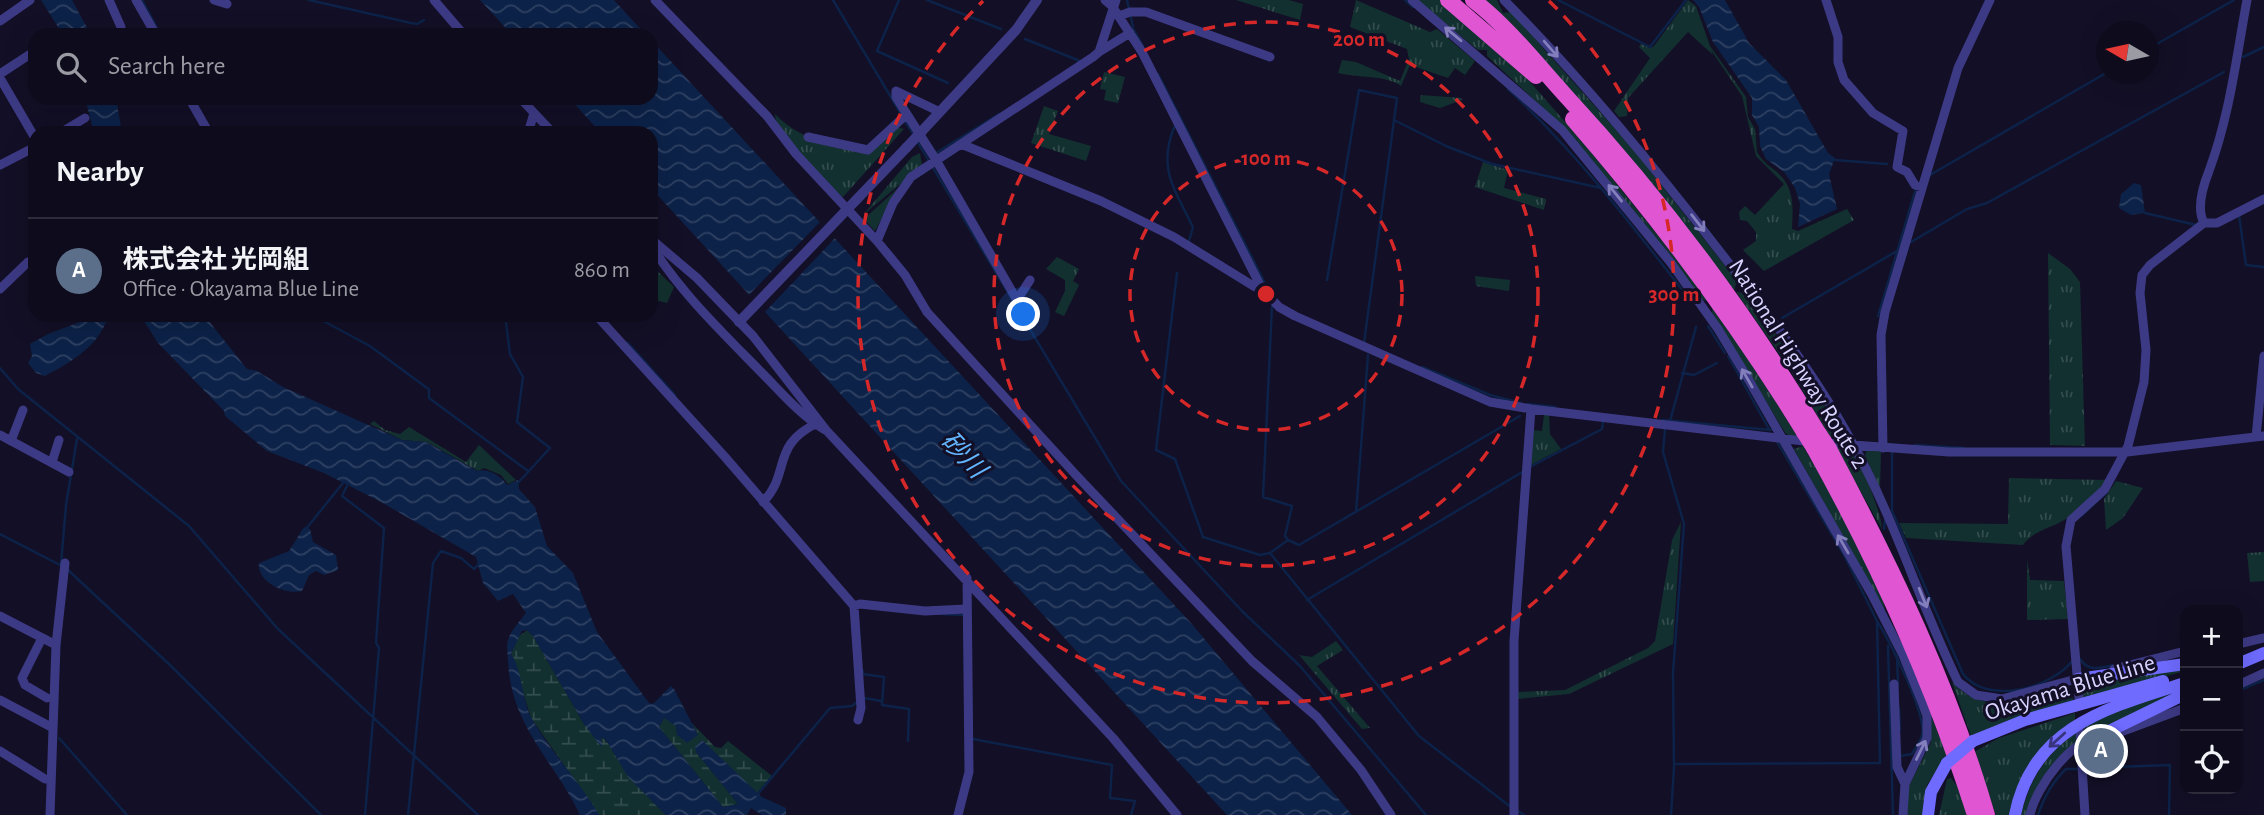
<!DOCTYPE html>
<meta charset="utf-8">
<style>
body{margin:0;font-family:"Alegreya Sans","Noto Sans JP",sans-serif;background:#1c1929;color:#f1f3f6}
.controls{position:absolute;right:21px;bottom:21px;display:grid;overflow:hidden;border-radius:14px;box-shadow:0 7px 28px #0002}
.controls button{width:63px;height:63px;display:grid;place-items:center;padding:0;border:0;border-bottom:2px solid #2e2b3b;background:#0e0b1c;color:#f1f3f6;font:35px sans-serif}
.compass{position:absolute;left:2096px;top:21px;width:63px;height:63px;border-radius:50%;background:#0e0b1c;box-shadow:0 7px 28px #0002;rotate:279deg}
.you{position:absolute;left:1024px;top:315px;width:24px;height:24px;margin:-18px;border:5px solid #fff;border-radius:50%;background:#1a73e8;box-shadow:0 0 0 10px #1a73e833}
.badge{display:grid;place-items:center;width:46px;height:46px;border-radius:50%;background:#8c9099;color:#fff;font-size:23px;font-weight:700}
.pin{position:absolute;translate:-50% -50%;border:4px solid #fff;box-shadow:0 2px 7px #0006}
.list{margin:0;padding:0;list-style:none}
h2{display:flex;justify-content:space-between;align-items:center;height:91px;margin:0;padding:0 28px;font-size:30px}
h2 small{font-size:23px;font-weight:400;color:#9b9ba3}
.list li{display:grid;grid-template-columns:46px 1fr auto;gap:21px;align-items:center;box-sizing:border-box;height:105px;padding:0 28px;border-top:2px solid #2e2b3b}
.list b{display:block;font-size:26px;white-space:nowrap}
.list p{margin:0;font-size:23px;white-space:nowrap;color:#9b9ba3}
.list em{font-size:23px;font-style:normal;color:#9b9ba3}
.icon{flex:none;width:38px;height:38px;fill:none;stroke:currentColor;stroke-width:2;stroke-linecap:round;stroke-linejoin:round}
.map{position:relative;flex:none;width:2264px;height:815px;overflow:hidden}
.search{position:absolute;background:#0e0b1c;box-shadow:0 7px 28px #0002;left:28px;top:28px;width:630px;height:77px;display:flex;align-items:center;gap:18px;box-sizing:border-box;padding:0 24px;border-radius:21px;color:#9b9ba3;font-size:26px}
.panel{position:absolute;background:#0e0b1c;box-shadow:0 7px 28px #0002;left:28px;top:126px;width:630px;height:196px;border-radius:21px}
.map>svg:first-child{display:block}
.grass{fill:url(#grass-tufts)}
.wetland{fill:url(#wetland-marsh)}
.water{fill:url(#water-waves)}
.pier{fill:#130f26}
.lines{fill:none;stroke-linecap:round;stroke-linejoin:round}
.stream{stroke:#0c2248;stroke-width:2.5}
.minor{stroke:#3d3a85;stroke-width:9}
.tertiary{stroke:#3d3a85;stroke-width:10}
.secondary{stroke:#6f6bff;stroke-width:12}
.trunk{stroke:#e055d1;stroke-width:16}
.tertiary-bridge{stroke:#3d3a85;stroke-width:10}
.secondary-bridge{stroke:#6f6bff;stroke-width:12}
.trunk-bridge{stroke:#e055d1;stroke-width:16}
.oneway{stroke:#837fbc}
.oneway2{stroke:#38347d}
.ring{fill:none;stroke:#d62828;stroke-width:3.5;stroke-dasharray:12 9}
.labels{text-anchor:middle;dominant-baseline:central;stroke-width:6;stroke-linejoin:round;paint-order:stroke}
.street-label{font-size:24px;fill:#d9d4ff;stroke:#130f26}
.water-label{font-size:26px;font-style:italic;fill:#62b6ff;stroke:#130f26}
.centre{fill:#d62828;stroke:#130f26;stroke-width:3.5}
.ring-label{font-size:21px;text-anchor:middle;font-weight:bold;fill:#d62828;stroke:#130f26;stroke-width:6;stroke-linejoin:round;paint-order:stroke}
</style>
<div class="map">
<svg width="2264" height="815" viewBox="0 0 2264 815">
<defs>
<pattern id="grass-tufts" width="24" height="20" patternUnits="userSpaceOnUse" patternTransform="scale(1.75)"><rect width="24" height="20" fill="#12302f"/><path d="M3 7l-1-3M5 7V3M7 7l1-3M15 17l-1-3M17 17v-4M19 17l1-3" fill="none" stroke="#344d4e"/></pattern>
<pattern id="wetland-marsh" width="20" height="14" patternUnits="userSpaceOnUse" patternTransform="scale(1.75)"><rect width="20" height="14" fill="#12302f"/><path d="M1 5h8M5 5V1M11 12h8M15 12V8" fill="none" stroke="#344d4e"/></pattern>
<pattern id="water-waves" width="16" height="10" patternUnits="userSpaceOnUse" patternTransform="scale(1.75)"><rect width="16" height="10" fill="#0c2248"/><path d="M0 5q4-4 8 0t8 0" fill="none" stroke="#2f4163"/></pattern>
</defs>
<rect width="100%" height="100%" fill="#130f26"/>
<path class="grass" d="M1236,0H1289L1303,4L1300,20Z
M1356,0L1430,32L1437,29L1475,61L1465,75L1455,68L1448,78L1410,65L1401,86C1387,75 1357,78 1338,73L1342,60L1356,62L1400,81L1409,59L1407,49L1350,27Z
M1417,0H1440L1468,22L1524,75L1587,147L1711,302L1703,300L1543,108L1487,56V50H1478Z
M1483,0H1497L1503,13L1511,12L1632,148L1737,281L1734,290L1640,169Z
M1688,0L1696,6L1710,46L1746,97L1748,117L1755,129L1757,152C1762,161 1769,166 1777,172C1795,188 1793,207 1792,229L1798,231L1847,209L1854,220L1764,271L1743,250L1756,241V232L1747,221L1740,220L1739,212L1745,206L1755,215L1784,184L1756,156L1742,96L1711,50L1713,55L1688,32L1628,98L1627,116L1619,117L1614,111L1650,58L1639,47L1641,44L1650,48L1654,46Z
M1104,72L1125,77L1118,103L1104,100L1106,90L1100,89Z
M1421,95L1461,98L1462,100L1440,108L1420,102Z
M1044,106L1058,111L1049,134L1091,146L1086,161L1031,143Z
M775,114C800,140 832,145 866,153L896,127L904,129L843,197C827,184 775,133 775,114Z
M920,153L922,166L863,215L912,157Z
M1483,162L1508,170L1504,188L1546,199L1544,210L1475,187Z
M898,188L875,231L864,219Z
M2048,253L2070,269L2080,282L2085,446L2050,445Z
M1057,257L1079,269L1073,281L1079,285L1064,316L1055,312L1065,291V280L1046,269Z
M651,265L674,287L667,303L651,299Z
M1475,276L1510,280L1509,291L1476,286Z
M1736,292L1746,293L1822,398L1839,427L1831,438L1786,363Z
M1713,304L1798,437L1786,434L1712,313Z
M1544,415H1549L1550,434L1561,449L1529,466L1532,430L1542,431Z
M374,421L385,430L400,434L409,427L466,462L479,445L516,480L508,484L501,475L484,468L478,471L427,442L402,440L370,424Z
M1803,446C1820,475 1885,585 1885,611L1794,449Z
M1836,448C1842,449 1848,450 1852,454C1862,463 1882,515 1882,529Z
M1867,450L1881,451L1880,488L1865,456Z
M2009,478L2107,480C2099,495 2081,510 2066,519C2052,528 2032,531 2023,545L1906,538L1899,523L2008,524Z
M2116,481L2143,488L2123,518L2106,530L2104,499Z
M1681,522L1673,644L1569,694L1517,699V692L1565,690L1648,648L1655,641L1672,540Z
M2264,552V581L2250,582L2247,553Z
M2027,559L2030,580L2064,581L2068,619L2027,620Z
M1336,641L1343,650L1317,666L1370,728L1362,729L1299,655L1312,657Z
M2185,668V671L2083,699L2084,687L2087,684Z
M1952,682C1985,718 2022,698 2063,689L2070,690L2074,702L1971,736Z
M2185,690L2095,732L2085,730L2083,727L2121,708Z
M2075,713V721L2054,735L2011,815H1996L1974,752L1999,738Z
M1931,716L1947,754L1927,785L1922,815H1906L1908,788L1931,742Z
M2076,732V743L2042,778L2026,815H2021C2032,775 2044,758 2076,732Z
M1951,778L1960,790L1967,815H1939L1947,779Z"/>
<path class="wetland" d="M527,630L533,636L584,724L599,740L601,737C610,742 612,752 618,759C632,779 648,798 666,815H599L531,718L511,654L517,638Z
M664,717L676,726L677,735L697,732L691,722L715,747L721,748L728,741L772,776L757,793L742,780L696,752L738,804L723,807L659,727Z"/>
<path class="water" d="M41,0H72L91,35H63Z
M480,0H614L646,35H512Z
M1693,0H1725L1749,43L1786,80L1828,153L1835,158L1829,174L1837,209L1798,227L1800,204L1795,188L1784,172L1766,159L1760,146L1759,127L1752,115V98L1713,42L1699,7Z
M651,40L1191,623L1352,815H1227L651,188V133H601L569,98H651Z
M85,98H116L122,133H94Z
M2134,183L2141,185L2145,213L2131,215L2119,208L2121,194Z
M140,315H204L247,369L257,371L283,387L402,440L426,442L477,471C488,468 501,476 507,485L518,480L519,489L535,507L547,546L573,573L597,632L649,703L653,704L671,686L674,689L698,735L687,743L677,735L676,726L664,718L659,727L723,807L738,804L696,752L695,747L702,740L762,797L786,808V815H762L751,808L747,815H666L628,777L606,740L601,737L602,748L584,724L533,636L527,630L522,631L511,654C523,670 521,701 533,721C552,753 580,782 599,815H580C554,760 511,727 508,661C508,655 506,646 508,640C511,630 520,621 526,613L513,594L498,601L483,583L476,557L381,502L324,473L267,451L225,416L224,411L158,343Z
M93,317L106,322C96,348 69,363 45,376L36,373L28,363L32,356L30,344L48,334Z
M304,527L310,529L313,542L336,555L338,570L324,575L316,571L309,575L302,591C285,595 257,582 259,563L289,551Z"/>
<path class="pier" d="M821,221L836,237L763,314L747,297Z"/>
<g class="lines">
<path class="stream" d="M142,0L157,28
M309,0L411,23L417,24L424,20
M833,0L901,114
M899,0L877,51L948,83
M927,0L1001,29
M1127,0L1133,27
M1405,0L1413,7
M1558,0L1650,47L1686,0
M1133,29L1143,46
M1025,39L1080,61
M2148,49L2234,0
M2243,57L2264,47
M1158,74L1268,289
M1508,89C1577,153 1633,227 1691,301
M904,120L914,135
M1394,120L1446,146L1492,164L1601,188
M1175,125C1157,168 1174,188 1193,227L1189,241
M210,128L216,133
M917,141L1121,481L1243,612L1300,666L1426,815
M936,153L999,114
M1835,160L1887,164
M1930,175L2106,73
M2145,213L2196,225
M2239,215L2246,265L2264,267
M1911,242L1967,209L1987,203L2224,72
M1177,273L1156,450L1175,459L1203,537L1260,555L1270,553L1419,736L1512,808
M1327,280L1359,90L1397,98L1364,343
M1272,306L1263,497L1292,506L1285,536L1288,540
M312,315L370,346L427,388
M505,315L510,354L523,377L517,422L550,448L517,484
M1878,316L1916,188
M1782,318L1897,251
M105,322L119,315
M1708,326L1725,353
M628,343L675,395
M1728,356L1769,429
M1422,367L1490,395L1521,403
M0,368L18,389L189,526L278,629L478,815
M1682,373L1694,375L1717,363
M429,389V398L528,471
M1527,404L1555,407
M1663,420L1771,430
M1670,421L1696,327
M1665,429L1663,452L1684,524L1673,673L1674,767L1671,815
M1915,445L1964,448
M1892,451V511L1963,674C1988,706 2052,688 2073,660
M1528,468L1602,429L1603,422
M347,486L342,496L384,528L376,643L379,648L365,815
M1356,512L1368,355
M2081,516L2107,492
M1884,529L1885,520
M305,530L343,483
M0,534L62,566
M1270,553L1288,540L1299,545L1520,416
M61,564L66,505L77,439
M68,570L171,666L321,815
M1307,600L1524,471
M941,614L963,615
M1877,621C1889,640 1927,714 1922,735C1921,741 1915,748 1912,754L1900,756
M1888,646L1893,815
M1897,656L1898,684
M2080,659C2088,672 2100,668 2114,665
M863,671V674L884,677L882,705L909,709L908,741
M2238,691L2264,680
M864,698L881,701
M1899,708L1900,730
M59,738L127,815
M973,739L1112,765L1110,798L1135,801L1131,815
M2088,751L2116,736
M1674,764L1880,763L1877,621L1844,555L1776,440
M2086,768L2170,765L2169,815
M757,795L830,708L852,706L858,701
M1518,811L1524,815
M408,815L433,563L441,551L461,558L474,569L480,563
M2038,815C2044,797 2052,782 2066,769H2080"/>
<path class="minor" d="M109,0L121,27
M136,0L156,35
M214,0L227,4
M434,0L464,35
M655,0L767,116L796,154L877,241L905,275L927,312L1076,475L1252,661L1317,717L1361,770L1391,815
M1105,0L1112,6L1142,52L1261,287L1279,307L1295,316L1490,402L1531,409L1812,442
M1412,0L1562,130L1671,263L1718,329L1747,377L1871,593L1903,655L1922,702L1927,716V738L1905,784L1903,815
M1504,0C1582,79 1653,165 1721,253C1768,314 1817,377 1853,444C1895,520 1920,604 1958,682L1976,695L2002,699L2084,677
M1826,0L1838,37V62L1844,80L1873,113L1903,131L1897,167L1907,172L1915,185L1922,187
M1119,16L1130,12H1146L1270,57
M0,21L30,0
M1099,52L1130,33
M0,74L35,51
M0,78L35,138
M189,98L209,133
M520,98L553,133
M940,112L896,91V97L936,160L1017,300L1030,280
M60,133L85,118
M528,133L534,113
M808,137L868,150L907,114
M961,144L1101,201L1174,237L1255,287H1261
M0,165L35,147
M2204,223H2217L2264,199
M651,239L697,278L753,336L826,430L1113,738L1177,815
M877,241L893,203L911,177L1093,57L1099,52L1116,0
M651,245C680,292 722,332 761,372C781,392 800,415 825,430
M0,289L28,262
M596,315L725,457L854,606L861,708L858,720
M0,435L69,472
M2256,437L2264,356
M11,441L23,410
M1826,443L1949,452H2127L2264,436
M1883,448L1881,335L1885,312L1958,68L1990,0
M52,462L59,440
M763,502C792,472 769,446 819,422
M854,606L860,604L925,611L966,609
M0,616L56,645
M42,638L22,678L25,685L47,698
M2238,644L2264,638
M2114,669L2185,651
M1894,684L1897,767L1905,784
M2238,685L2264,673
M2079,698L2066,546L2071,520L2105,489L2128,446L2144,382L2146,350L2140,293L2142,275L2150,265L2204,223C2196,208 2203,186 2209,171C2230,114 2236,59 2247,0
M0,700L53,728
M2080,732L2085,815
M2118,733L2185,708
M0,751L45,779
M50,815L56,645L65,563
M958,815L969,772L967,578
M1514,815V641L1531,409
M2030,815C2036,787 2073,735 2105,736"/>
<path class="tertiary" d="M922,131L1016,30L1037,0
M739,322L907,147"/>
<path class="secondary" d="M2238,664L2264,653
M2078,679L2185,664
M2099,736L2185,694
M1973,741L2025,720L2163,681
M1928,815L1931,792L1947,763
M2015,815C2032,726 2110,707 2185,683"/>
<path class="trunk" d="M1448,0L1536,76
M1473,0C1507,26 1536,63 1565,95C1662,200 1745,311 1819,434
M1573,119C1658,217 1736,321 1804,432
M1814,448C1879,565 1934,686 1975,815
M1829,449C1892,567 1950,687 1987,815"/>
<path class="tertiary-bridge" d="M907,147L922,131"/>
<path class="secondary-bridge" d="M1947,763L1973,741"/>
<path class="trunk-bridge" d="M1804,432L1814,448
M1819,434L1829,449"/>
</g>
<defs><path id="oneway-shaft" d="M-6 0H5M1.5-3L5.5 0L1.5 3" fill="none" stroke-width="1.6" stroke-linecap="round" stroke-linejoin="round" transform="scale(1.75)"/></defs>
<g class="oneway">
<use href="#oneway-shaft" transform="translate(1453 34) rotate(-140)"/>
<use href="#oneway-shaft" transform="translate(1551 49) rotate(49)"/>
<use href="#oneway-shaft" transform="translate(1615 193) rotate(-129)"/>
<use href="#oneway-shaft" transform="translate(1698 223) rotate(52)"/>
<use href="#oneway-shaft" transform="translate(1747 378) rotate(-120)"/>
<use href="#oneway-shaft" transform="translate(1843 544) rotate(-120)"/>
<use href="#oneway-shaft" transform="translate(1923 598) rotate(68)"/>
<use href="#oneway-shaft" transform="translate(1921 750) rotate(-64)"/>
</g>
<use class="oneway2" href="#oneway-shaft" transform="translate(2057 740) rotate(138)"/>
<g class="ring">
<circle cx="1266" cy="294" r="136"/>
<circle cx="1266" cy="294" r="272"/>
<path d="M1549 1A408 408 0 1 1 983 1"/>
</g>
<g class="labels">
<g class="street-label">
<text transform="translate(1798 364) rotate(58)">National Highway Route 2</text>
<text transform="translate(2070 688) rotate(-17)">Okayama Blue Line</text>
</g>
<g class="water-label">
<text transform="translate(963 455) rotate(47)">砂川</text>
</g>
</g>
<circle cx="1266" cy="294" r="10" class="centre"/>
<g class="ring-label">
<text x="1359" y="46">200 m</text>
<text x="1266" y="165">100 m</text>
<text x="1674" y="301">300 m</text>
</g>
</svg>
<div class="controls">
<button>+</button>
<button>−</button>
<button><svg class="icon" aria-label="locate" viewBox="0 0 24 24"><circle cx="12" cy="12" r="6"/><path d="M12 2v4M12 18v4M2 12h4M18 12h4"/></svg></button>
</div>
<svg class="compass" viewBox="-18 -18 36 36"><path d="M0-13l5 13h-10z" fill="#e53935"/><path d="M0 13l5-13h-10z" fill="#9b9ba3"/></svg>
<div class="you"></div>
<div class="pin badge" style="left:2101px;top:751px;background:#5c6f8a">A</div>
<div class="search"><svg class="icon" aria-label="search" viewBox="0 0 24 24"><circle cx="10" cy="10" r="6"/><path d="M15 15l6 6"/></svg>Search here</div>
<section class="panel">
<h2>Nearby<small></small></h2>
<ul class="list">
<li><span class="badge" style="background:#5c6f8a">A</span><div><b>株式会社 光岡組</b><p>Office · Okayama Blue Line</p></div><em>860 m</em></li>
</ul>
</section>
</div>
